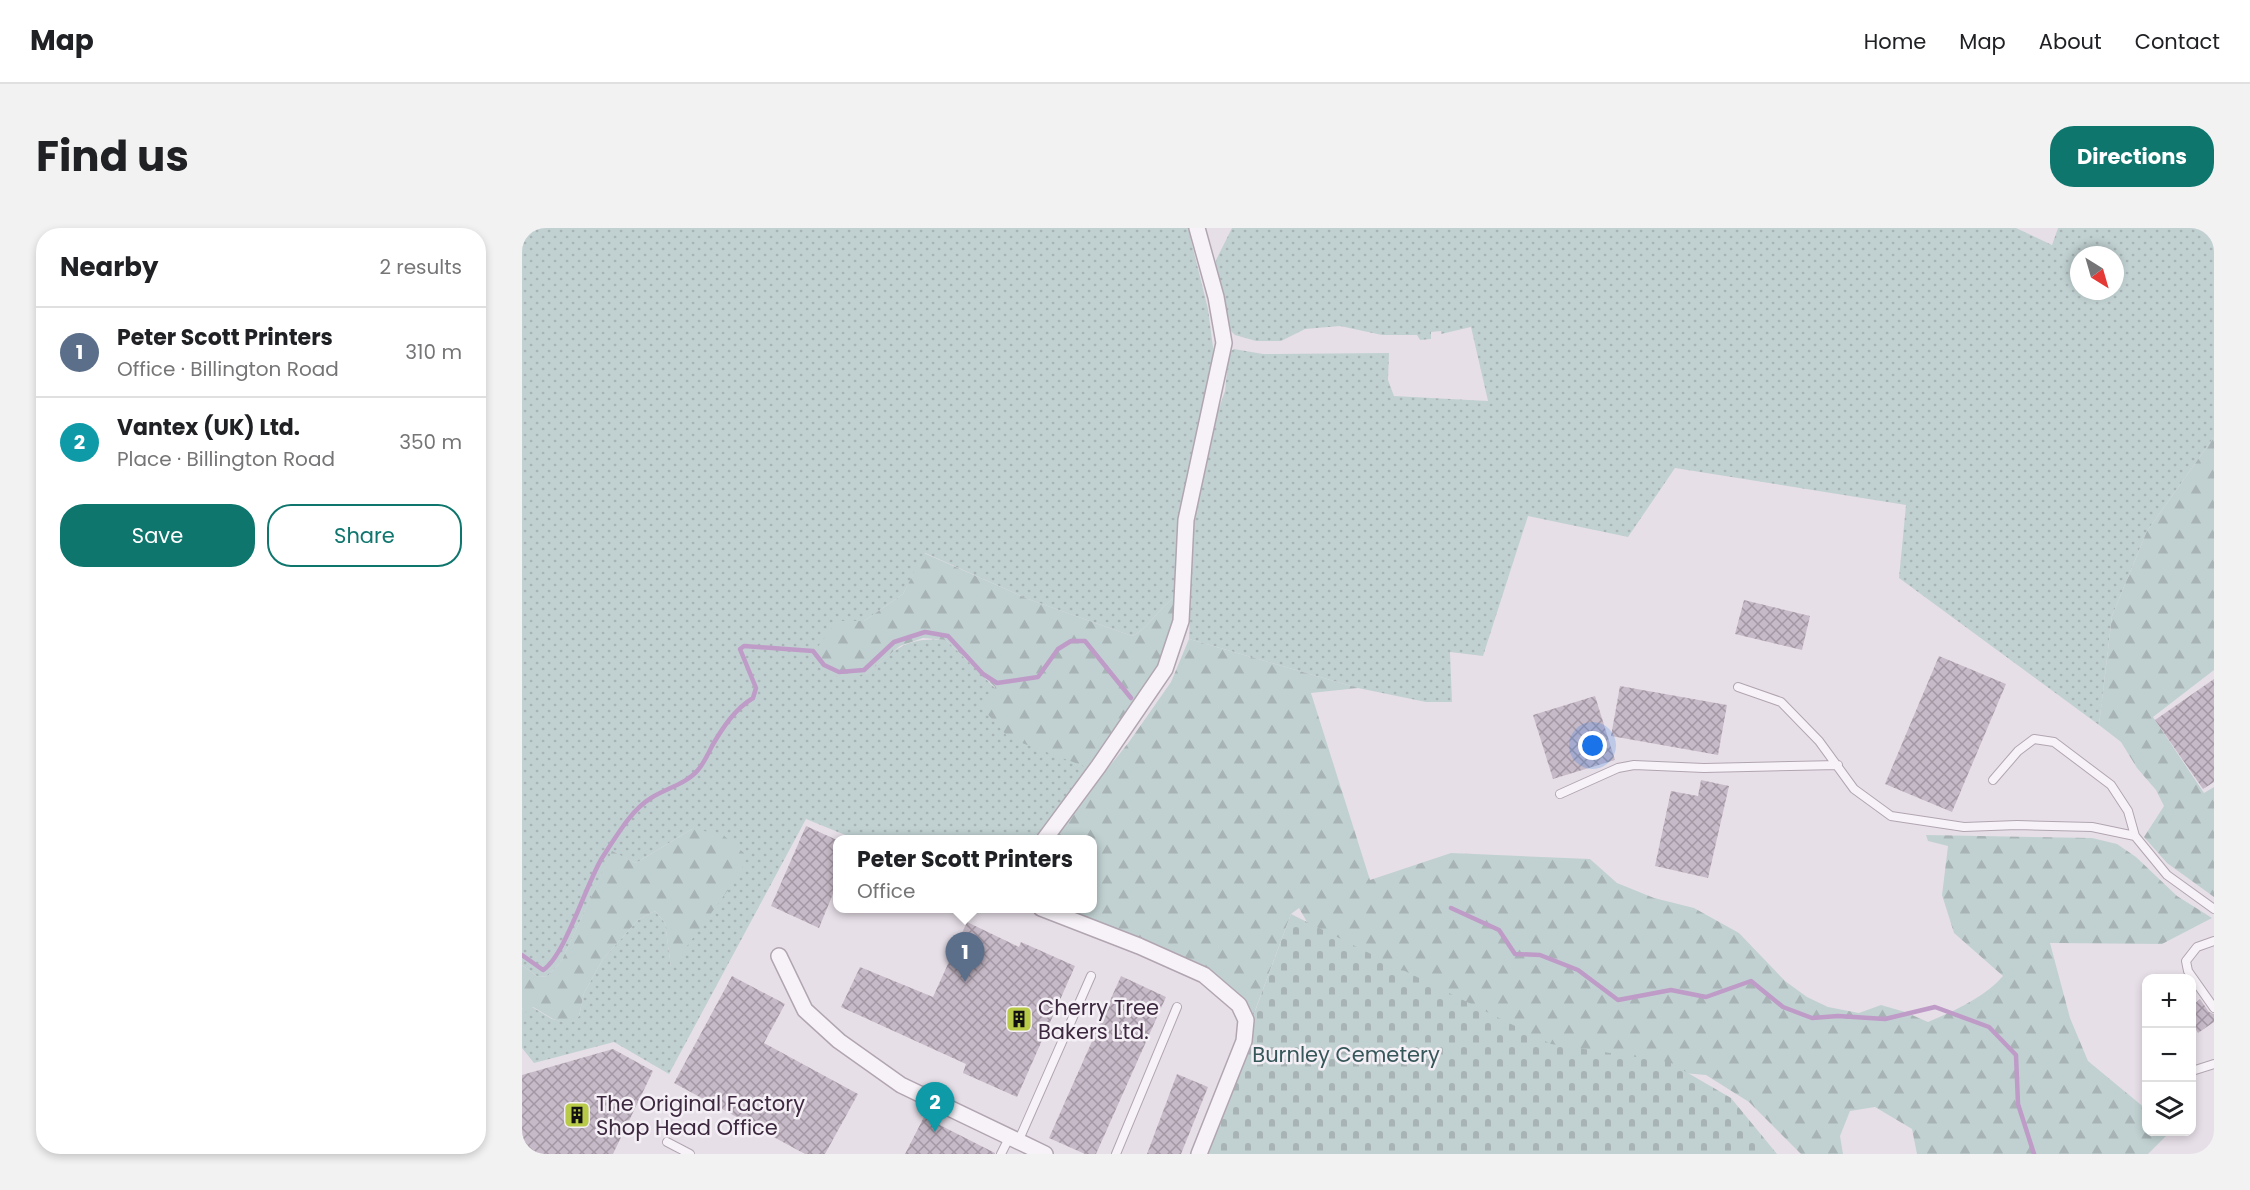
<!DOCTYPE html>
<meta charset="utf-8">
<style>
body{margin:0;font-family:Poppins,sans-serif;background:#f2f2f2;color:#202124}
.controls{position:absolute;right:18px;bottom:18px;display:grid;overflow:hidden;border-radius:12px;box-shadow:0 3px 9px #0003}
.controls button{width:54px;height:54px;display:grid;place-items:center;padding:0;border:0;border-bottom:2px solid #e0e0e0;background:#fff;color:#202124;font:30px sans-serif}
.compass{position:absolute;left:1548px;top:18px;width:54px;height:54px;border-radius:50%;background:#fff;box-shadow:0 3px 9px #0003;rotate:143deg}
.you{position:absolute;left:1071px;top:518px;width:21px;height:21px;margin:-15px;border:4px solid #fff;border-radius:50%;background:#1a73e8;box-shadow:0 0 0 9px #1a73e833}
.badge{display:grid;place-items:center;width:39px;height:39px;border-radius:50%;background:#0f766e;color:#fff;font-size:20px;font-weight:700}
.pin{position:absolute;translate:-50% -50px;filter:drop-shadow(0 2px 3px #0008)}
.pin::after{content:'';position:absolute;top:32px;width:21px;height:18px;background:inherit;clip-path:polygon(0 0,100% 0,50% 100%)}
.popup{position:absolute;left:311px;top:607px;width:264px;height:78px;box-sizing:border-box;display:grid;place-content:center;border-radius:12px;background:#fff;filter:drop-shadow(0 2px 4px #0005);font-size:20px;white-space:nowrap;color:#757577}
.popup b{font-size:22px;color:#202124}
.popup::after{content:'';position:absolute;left:50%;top:100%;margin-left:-12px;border:12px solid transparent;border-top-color:#fff}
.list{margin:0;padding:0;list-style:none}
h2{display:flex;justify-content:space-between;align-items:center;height:78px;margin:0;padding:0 24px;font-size:26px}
h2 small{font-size:20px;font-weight:400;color:#757577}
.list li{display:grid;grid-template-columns:39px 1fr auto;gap:18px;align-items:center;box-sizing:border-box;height:90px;padding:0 24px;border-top:2px solid #e0e0e0}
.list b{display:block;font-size:22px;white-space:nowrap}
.list p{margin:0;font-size:20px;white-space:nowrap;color:#757577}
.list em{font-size:20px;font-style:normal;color:#757577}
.actions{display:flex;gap:12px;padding:18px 24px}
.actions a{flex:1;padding:14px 0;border:2px solid #0f766e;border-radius:24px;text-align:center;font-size:21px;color:#0f766e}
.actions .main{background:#0f766e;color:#fff}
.icon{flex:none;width:33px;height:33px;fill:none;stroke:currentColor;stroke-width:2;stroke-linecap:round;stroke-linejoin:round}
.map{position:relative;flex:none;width:1692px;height:926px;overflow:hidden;border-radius:24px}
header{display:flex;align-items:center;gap:36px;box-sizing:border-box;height:84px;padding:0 30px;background:#fff;border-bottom:2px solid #e0e0e0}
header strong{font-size:28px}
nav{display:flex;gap:33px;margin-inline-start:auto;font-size:21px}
.intro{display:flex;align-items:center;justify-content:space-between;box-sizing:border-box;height:144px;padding:0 36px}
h1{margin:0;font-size:42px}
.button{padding:15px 27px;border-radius:24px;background:#0f766e;color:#fff;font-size:21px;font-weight:700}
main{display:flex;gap:36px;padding:0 36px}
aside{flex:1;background:#fff;border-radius:24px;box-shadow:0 3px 9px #0003}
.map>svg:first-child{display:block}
.grass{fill:url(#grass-dots);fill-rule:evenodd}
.forest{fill:url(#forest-firs)}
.cemetery{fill:url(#cemetery-stones)}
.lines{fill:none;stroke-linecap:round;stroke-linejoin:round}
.stream{stroke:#bf9bc7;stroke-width:4.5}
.building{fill:url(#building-cross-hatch)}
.service-casing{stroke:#b1a5b2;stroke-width:10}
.minor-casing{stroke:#b1a5b2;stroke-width:18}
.service{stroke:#f6f2f7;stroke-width:8}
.minor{stroke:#f6f2f7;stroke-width:15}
.labels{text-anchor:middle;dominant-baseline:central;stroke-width:5;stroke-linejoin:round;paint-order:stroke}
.poi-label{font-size:21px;fill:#3d293f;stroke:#f5eff6;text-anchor:start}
.park-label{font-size:21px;fill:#36575a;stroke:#f5eff6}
</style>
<header>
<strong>Map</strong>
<nav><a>Home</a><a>Map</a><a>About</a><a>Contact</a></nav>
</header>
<div class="intro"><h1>Find us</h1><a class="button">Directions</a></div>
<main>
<aside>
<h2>Nearby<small>2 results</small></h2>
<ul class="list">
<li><span class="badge" style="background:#5c6f8a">1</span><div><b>Peter Scott Printers</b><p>Office · Billington Road</p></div><em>310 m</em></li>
<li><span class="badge" style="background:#0f9aa8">2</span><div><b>Vantex (UK) Ltd.</b><p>Place · Billington Road</p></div><em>350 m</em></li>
</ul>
<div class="actions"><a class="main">Save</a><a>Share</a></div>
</aside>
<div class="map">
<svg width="1692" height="926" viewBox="0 0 1692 926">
<defs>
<pattern id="grass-dots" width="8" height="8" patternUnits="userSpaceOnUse" patternTransform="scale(1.5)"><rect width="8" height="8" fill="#c1d1d2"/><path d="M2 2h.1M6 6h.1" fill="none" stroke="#a7b3b5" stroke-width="1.8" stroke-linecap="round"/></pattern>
<pattern id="forest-firs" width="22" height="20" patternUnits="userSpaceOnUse" patternTransform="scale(1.5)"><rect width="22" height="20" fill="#c1d1d2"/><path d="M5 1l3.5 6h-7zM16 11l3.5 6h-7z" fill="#a7b3b5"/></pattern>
<pattern id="cemetery-stones" width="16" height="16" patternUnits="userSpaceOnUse" patternTransform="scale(1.5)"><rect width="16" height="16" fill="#c1d1d2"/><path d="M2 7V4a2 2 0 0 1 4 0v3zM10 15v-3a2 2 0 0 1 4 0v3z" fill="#a7b3b5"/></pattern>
<pattern id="building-cross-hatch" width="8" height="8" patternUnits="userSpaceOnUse" patternTransform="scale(1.5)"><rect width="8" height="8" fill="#c7bac8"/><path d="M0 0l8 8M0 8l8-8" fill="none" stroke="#a397a4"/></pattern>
</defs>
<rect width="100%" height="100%" fill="#e7dfe8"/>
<path class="grass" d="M0,0H666L686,81L692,127L655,368C639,377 624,403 610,408L506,371L403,325L381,366L342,393H315L344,446C375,421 382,409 424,412L473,460L567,540L513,611H333L284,591L147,846L92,814L12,835L0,820V780L2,784L10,779L30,791L48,795L57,788L62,765L81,731L116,692L133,683L143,695L149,739L170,601L114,635L90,624L40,732L26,748L16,749L0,737Z
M710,0H1494L1530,17L1536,0H1692V209L1625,303L1590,388L1577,497L1377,350L1384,277L1153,240L1106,309L1006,288L961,428L928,424L930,474H904L836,460L667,411L671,302L690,200L703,163L707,124L712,121L741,126L867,125L866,152L872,168L966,173L949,99L919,106V103L909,104V111L898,112L895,107H860L818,98L783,101L759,113H734L713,107L707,101L694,43V32ZM1557,27H1593V63H1557Z"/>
<path class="forest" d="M1692,209V442L1631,489L1682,565L1692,559V669L1645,635L1622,609L1642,578L1634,562L1615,540L1599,514L1577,497L1590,388L1625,303Z
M402,325L506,371L610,408C624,403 639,377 655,368L653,396L635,441L567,540L487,510L461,481L473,459L424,412L401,410L378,418L344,446L319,450L299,441L289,428L315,393H342L381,366Z
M667,411L836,460L789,465L848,652L929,625L1068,631L1095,655L1132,670L1172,680L1217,705L1263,753L1285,769L1306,779L1337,785L1359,777L1383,784L1406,794C1432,783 1463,769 1481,748L1432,705L1420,667L1426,618L1406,613L1404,607L1570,610L1595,616L1614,629L1655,668L1690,690L1640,716L1528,715L1548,790L1566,833L1624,881V904H1648L1626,926H1395L1390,901L1353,879L1328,883L1318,908L1321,926H1279L1227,874L1184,847L1007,832L794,710L777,680L769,686L731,788C708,736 584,700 531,681L570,680V612H528L607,514L649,454Z
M170,601L200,606L222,625L220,643L149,740L143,695L133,683L116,692L81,731L62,765L57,788L48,796L31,791L11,779L2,785L0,780V737L16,749L26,748L40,732L90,623L114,635Z"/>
<path class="cemetery" d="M769,686L1029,816L1147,834L1209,870L1255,926H677L722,813Z"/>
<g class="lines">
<path class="stream" d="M929,680L977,702L993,726L1018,727L1056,742L1096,772L1149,762L1184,769L1229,753L1261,779L1290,790L1316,788L1363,791L1413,779L1467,799L1494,827L1496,876L1512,926
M0,727L21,742C43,728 64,656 80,630C94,609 108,583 129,570C145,560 164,556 176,542C182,535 186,526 190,518C201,499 213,481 231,470L234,460L218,421L222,418L291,423L302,437L317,444L342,442L372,414L403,404L426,408L461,446L475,455L516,449L536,421L549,413H563L609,470"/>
</g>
<path class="building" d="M1222,372L1288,388L1280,422L1213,406Z
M1417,428L1484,456L1430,584L1363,556Z
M1692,451V554L1681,561L1633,492Z
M1098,458L1205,477L1196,527L1089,508Z
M1073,468L1093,532L1031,551L1011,487Z
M1179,552L1207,558L1186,650L1133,638L1149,563L1176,568Z
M284,598L315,612V656L297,700L249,678Z
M445,694L497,719L499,714L553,738L495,869L441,845L444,836L319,779L338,739L411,769Z
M210,748L263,776L242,815L336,866L303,926H283L152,855Z
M599,748L644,769L574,926H563L527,910Z
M1678,771L1687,784L1692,786V794L1676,805L1670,795V778Z
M91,821L131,843L91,926H0V847Z
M655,846L686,859L659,926H625Z
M402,889L473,925V926H383Z"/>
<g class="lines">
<defs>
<path id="service" d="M1216,459L1259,474L1297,513L1332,561L1369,588L1442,599L1495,597L1570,599L1613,608
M1471,552L1496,523L1512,511L1532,514L1589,557L1606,583L1613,608L1645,647L1692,681
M1038,566L1096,540L1112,537L1182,540L1316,537
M1692,713L1675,719L1664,733L1666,743L1692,780
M1670,843L1692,836
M145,914L168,926
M496,914L569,748
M479,926L487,910
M594,926L655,779"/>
<path id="minor" d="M522,612L576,539L643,441L659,393L664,292L702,115L694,69L675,0
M519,680L617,718L682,747L717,777L724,792L722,813L677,926
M257,728L283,782L317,813L379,857L523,926"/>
</defs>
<use href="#service" class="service-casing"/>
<use href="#minor" class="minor-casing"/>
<use href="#service" class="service"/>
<use href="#minor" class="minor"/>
</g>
<defs>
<symbol id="building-square" viewBox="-11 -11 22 22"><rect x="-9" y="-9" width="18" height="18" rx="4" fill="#b8ca47" stroke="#f5eff6"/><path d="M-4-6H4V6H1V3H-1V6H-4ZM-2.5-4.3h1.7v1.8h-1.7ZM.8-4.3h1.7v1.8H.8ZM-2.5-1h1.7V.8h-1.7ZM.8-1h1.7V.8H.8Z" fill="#111"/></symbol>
</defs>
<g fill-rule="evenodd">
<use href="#building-square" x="482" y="776" width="30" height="30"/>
<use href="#building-square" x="40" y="872" width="30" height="30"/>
</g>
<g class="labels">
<g class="poi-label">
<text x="516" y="779">Cherry Tree<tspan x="516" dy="24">Bakers Ltd.</tspan></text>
<text x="74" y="875">The Original Factory<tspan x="74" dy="24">Shop Head Office</tspan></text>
</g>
<g class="park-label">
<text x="824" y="826">Burnley Cemetery</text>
</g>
</g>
</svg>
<div class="controls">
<button>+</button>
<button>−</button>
<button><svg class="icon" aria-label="layers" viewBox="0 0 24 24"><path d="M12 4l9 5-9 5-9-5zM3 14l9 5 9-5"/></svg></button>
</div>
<svg class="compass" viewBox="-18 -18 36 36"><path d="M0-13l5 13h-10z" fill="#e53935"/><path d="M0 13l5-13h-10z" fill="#757577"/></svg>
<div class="you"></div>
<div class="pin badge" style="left:443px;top:754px;background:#5c6f8a">1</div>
<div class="popup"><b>Peter Scott Printers</b>Office</div>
<div class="pin badge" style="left:413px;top:904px;background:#0f9aa8">2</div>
</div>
</main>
